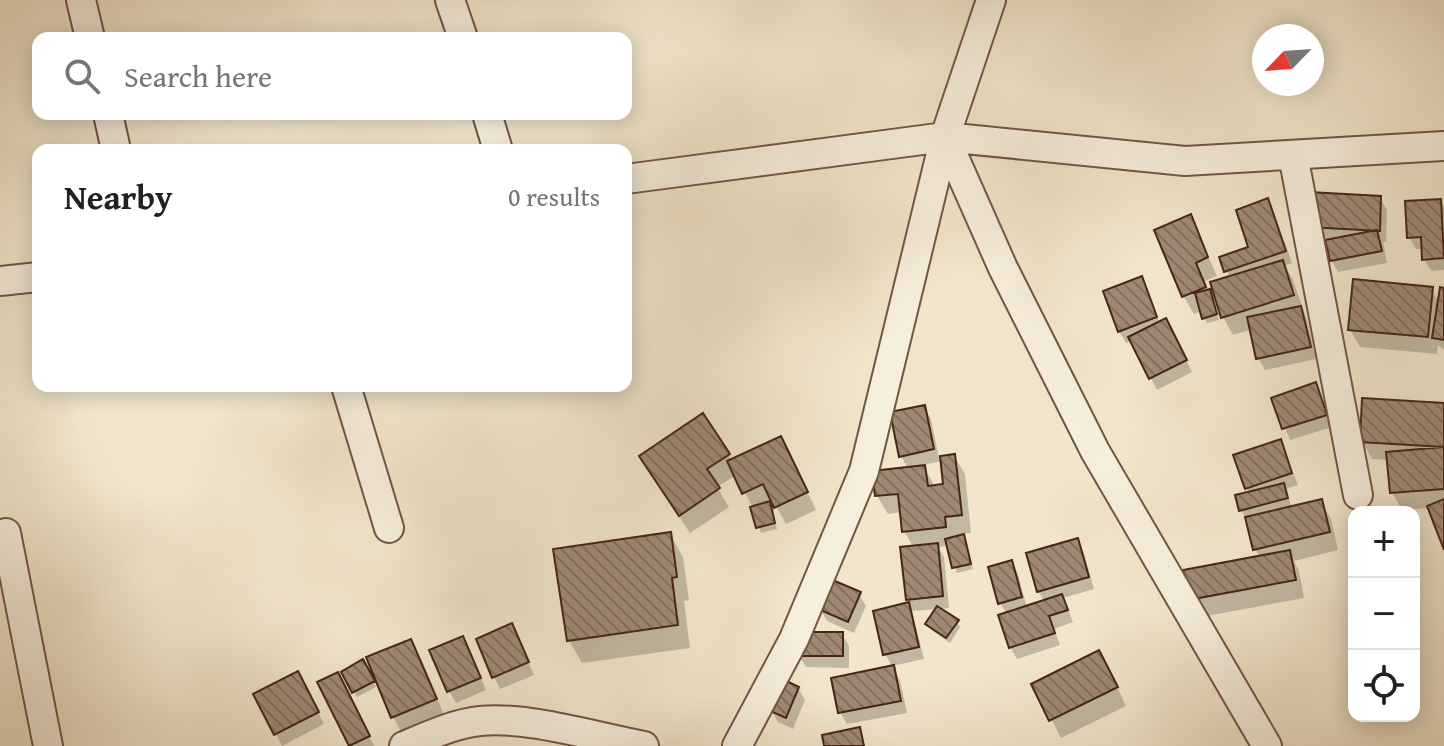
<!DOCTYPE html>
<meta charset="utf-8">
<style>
body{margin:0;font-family:"Gentium Book Plus",serif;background:#f6f6f6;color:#202124}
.controls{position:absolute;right:24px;bottom:24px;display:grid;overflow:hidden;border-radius:16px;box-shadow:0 4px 20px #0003}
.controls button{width:72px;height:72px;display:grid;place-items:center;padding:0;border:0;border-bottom:2px solid #e0e0e0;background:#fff;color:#202124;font:40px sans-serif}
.compass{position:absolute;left:1252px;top:24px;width:72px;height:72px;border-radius:50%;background:#fff;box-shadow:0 4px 20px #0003;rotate:245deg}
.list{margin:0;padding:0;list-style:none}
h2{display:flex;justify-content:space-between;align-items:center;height:104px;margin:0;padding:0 32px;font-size:34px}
h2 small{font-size:26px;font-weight:400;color:#757577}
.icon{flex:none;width:44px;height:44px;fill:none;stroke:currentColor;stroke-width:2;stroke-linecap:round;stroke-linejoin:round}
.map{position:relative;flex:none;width:1444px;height:746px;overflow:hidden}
.search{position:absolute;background:#fff;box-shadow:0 4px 20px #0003;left:32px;top:32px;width:600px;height:88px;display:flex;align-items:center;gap:20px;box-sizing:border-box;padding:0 28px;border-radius:16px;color:#757577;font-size:30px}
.panel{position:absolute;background:#fff;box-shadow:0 4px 20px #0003;left:32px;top:144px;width:600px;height:248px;border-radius:16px}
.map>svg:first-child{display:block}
.shadow{fill:#0003;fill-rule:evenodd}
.building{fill:url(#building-back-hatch);stroke:#472517;stroke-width:2}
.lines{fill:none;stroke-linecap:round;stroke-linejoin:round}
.minor-casing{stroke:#725544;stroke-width:32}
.minor{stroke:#f6efdd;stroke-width:28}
</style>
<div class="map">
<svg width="1444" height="746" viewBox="0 0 1444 746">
<defs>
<pattern id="building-back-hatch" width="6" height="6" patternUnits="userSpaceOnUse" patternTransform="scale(2)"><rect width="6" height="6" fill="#9f8975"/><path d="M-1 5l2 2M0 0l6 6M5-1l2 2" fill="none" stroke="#83705f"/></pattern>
</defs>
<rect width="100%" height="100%" fill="#f1e6cb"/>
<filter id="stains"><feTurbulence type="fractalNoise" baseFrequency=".0025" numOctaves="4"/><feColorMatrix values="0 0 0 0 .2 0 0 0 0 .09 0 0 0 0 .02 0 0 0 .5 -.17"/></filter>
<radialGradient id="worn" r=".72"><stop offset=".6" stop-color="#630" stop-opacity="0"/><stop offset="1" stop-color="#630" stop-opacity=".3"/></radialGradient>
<path class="shadow" d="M1380,198L1387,210L1386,242H1383L1387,263L1338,272L1332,261L1327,239H1317L1310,227Z
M1267,201L1274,213L1292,263L1285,266L1293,280L1307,320L1316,359L1265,370L1258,358L1252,329L1233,335L1223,317L1230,278L1221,258L1251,248Z
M1440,201L1444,207V270L1431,271L1424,259V249H1416L1409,237Z
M1190,217L1217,276L1205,281L1219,320L1207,323L1202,311L1194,314L1184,297L1156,231Z
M1141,279L1160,323L1172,332L1192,372L1157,390L1132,341L1126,343L1119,331Z
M1431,289L1440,303L1444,290V350L1438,345L1437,354L1360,347L1350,329Z
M1315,385L1332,427L1290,440L1274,399Z
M1444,405V544L1430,508L1402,510L1392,492L1389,460L1372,459L1362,441Z
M924,407L931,419L939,458L954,456L965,474L971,533L962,534L973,569L957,573L949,546L938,547L944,557L949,608L938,609L957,622L960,627L950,643L931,630L928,624L938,609L912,611L924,659L892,666L900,680L907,713L847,724L840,712L893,668L885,654L875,612L910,604L907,599L914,548L904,531L902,512L888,514L877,496L908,469L901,456ZM942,461L945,486L935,487L923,465Z
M703,416L732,461L790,456L816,510L786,524L773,501L769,503L777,529L761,533L753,508L736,475L717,487L729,507L690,533L652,474Z
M1280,441L1298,485L1285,489L1292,508L1321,501L1331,519L1338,550L1294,561L1299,571L1304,598L1201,617L1190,599L1260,558L1255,549L1249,523L1241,510L1250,493L1247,488Z
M670,534L683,557L689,600L684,601L690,648L582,663L569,640Z
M1077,541L1084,553L1094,589L1063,598L1073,622L1054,629L1060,645L1017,659L1010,647L1007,614L1000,603L1011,563L1018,574L1027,608L1045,602L1038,591Z
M859,594L866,606L854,633L827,621L820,609Z
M512,626L534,675L500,689L494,677Z
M842,634L849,646V668L806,667L799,655Z
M410,641L421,659L445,718L403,735L393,717Z
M469,650L486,690L456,703L449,691Z
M362,662L376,687L357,697L343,672Z
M1109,670L1126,706L1061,738L1034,685Z
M320,683L344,686L374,746H351Z
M304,685L324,724L282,746L276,734Z
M798,688L805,700L793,729L778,722L771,710Z"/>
<path class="building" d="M1309,192L1381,196L1380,231L1308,227Z
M1268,198L1286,251L1224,272L1219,257L1248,247L1236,210Z
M1441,199L1444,258L1422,260L1421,237L1407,238L1405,201Z
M1191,214L1208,257L1196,263L1206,287L1182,297L1154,230Z
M1377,230L1382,251L1330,261L1325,240Z
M1283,260L1294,295L1221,318L1210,282Z
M1142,276L1157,317L1118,332L1103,291Z
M1353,279L1433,287L1428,337L1348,330Z
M1440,287L1444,288V340L1432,338Z
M1210,289L1217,314L1202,319L1195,293Z
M1301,306L1311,347L1256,359L1247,317Z
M1166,318L1187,360L1149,379L1128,337Z
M1316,382L1327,415L1282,429L1271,398Z
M1362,398L1444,403V447L1360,442Z
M925,405L934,449L899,457L890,412Z
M703,413L730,454L707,469L720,488L679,516L639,456Z
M781,436L808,492L774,508L763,484L742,494L727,461Z
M1281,439L1292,473L1245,489L1233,455Z
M1444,447V489L1390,493L1386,452Z
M955,454L962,515L945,517L946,527L902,532L898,494L875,496L872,471L925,465L928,486L943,484L940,456Z
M1284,483L1288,498L1239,511L1235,495Z
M1322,499L1330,532L1253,550L1245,517Z
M1444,499V550L1427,506Z
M770,501L775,523L756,528L750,507Z
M671,532L677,577L672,578L678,625L567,641L553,549Z
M964,534L971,564L952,568L945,539Z
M1078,538L1089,577L1037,592L1026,553Z
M938,543L943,596L906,600L900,547Z
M1290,550L1296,580L1188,600L1183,570Z
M1012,560L1022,597L998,604L988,567Z
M830,579L861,592L848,622L818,609Z
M1062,594L1068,610L1049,616L1055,633L1009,648L998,615Z
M909,602L919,647L883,655L873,611Z
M937,606L959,620L946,638L925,624Z
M512,623L529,662L492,678L476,639Z
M797,632H843V656H797Z
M463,636L481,678L447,692L429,650Z
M411,639L437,699L391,718L366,657Z
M1099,650L1118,687L1049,721L1031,684Z
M363,659L375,681L352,693L341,672Z
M894,665L901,701L838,713L831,678Z
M298,671L319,712L274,735L253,694Z
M338,672L370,736L349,746L317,682Z
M782,679L799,687L786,718L768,710Z
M860,727L864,746H824L822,735Z"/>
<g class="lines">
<defs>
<path id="minor" d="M81,0L90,38
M450,0L463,38
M108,114L116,150
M487,114L498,150
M945,137L1003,268L1095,451L1267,746
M1293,155L1358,495
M626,179L945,137L1185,161L1444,146
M0,281L38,277
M346,386L389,528
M6,533L48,746
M404,746C428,736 453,724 480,721C529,716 595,737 644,746
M737,746L794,639L864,471L945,137L991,0"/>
</defs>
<use href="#minor" class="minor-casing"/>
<use href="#minor" class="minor"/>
</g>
<rect width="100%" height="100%" filter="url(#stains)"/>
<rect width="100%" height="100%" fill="url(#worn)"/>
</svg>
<div class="controls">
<button>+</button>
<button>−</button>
<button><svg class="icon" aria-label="locate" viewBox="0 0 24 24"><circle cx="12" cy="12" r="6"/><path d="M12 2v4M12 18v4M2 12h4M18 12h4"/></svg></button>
</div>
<svg class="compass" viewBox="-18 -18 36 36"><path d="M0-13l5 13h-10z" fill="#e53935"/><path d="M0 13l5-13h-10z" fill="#757577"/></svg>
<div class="search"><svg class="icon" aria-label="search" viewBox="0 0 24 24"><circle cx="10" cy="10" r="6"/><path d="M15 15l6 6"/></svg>Search here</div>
<section class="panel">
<h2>Nearby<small>0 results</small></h2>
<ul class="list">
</ul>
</section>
</div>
